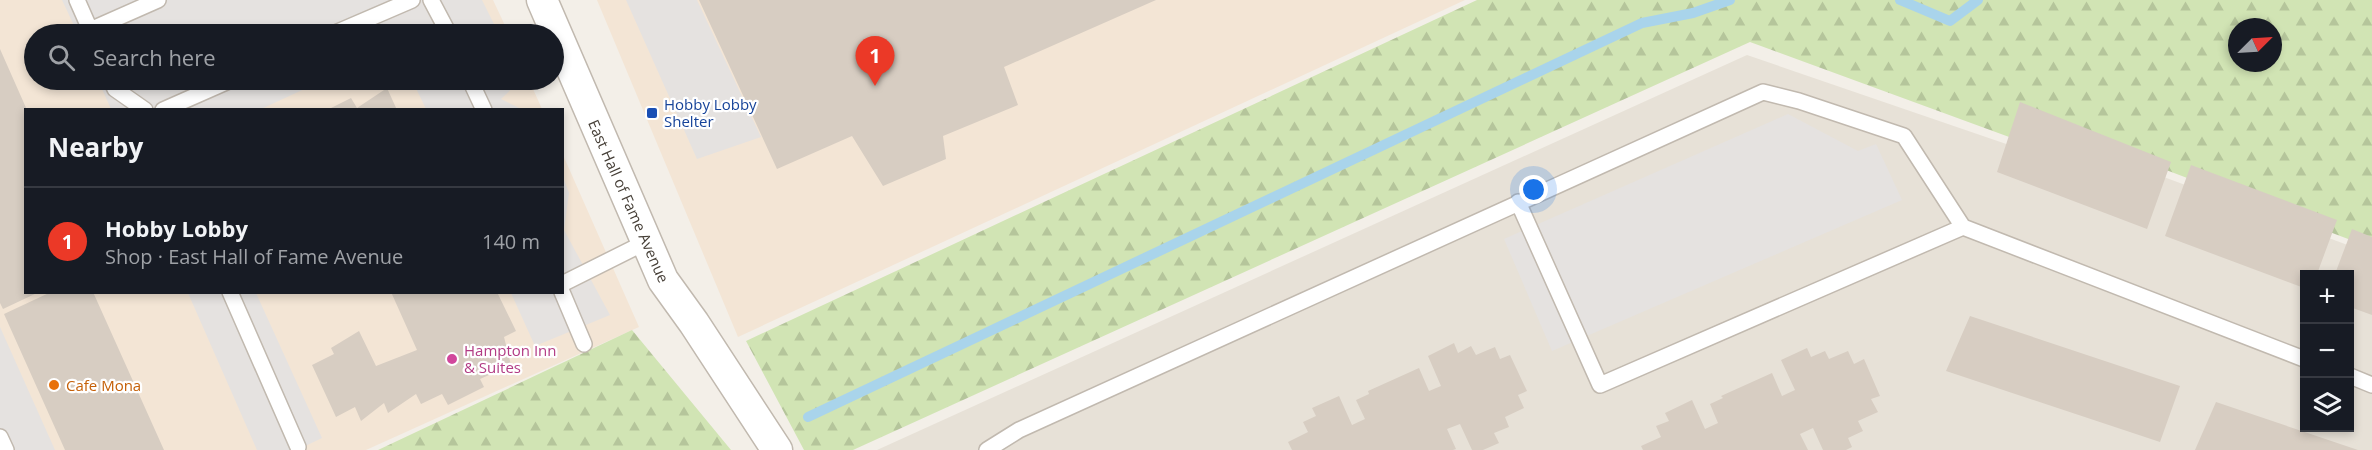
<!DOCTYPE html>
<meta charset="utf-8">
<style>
body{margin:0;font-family:"Open Sans",sans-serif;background:#20242c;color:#f1f3f6}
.controls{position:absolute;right:18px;bottom:18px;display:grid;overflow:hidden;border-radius:0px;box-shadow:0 3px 9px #0003}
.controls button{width:54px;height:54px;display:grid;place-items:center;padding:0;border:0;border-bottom:2px solid #363941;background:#171b24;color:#f1f3f6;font:30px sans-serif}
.compass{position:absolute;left:2228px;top:18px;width:54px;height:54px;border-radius:50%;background:#171b24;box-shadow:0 3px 9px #0003;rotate:66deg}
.you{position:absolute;left:1534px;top:190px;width:21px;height:21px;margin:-15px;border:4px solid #fff;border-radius:50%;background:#1a73e8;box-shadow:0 0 0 9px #1a73e833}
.badge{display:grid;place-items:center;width:39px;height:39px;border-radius:50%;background:#eb3927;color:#fff;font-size:20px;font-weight:700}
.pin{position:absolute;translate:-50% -50px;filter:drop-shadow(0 2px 3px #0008)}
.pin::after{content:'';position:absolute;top:32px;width:21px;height:18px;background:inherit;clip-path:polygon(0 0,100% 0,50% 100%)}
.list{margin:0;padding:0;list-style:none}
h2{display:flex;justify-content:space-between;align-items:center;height:78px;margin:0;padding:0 24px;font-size:26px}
h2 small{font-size:20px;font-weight:400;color:#9ea1a6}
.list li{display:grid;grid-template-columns:39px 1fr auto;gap:18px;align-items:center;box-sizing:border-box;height:108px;padding:0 24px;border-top:2px solid #363941}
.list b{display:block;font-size:22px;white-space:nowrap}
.list p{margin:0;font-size:20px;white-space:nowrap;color:#9ea1a6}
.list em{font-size:20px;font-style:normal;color:#9ea1a6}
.icon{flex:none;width:33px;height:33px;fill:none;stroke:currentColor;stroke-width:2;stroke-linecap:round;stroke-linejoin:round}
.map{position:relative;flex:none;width:2372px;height:450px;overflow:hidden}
.search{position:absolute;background:#171b24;box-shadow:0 3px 9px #0003;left:24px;top:24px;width:540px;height:66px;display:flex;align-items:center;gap:15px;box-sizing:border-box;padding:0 21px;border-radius:33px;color:#9ea1a6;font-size:22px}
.panel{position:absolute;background:#171b24;box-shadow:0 3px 9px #0003;left:24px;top:108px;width:540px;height:186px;border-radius:0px}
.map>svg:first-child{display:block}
.residential{fill:#e7e1d7;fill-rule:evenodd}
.commercial{fill:#f3e5d5}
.forest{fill:url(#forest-firs);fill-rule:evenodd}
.parking{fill:#e5e2e0}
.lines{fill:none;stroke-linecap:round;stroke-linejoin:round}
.stream{stroke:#a9d4eb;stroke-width:10}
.building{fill:#d7cdc2}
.lane-casing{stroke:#c1b9af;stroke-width:18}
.street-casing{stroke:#c1b9af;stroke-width:33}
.lane{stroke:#fff;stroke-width:15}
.street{stroke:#fff;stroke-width:30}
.transit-dot{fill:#1a4fb4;stroke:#fff;stroke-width:2}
.hotel-dot{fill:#d1479c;stroke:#fff;stroke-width:2}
.food-dot{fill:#e8710a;stroke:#fff;stroke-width:2}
.labels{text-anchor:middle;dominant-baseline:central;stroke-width:4.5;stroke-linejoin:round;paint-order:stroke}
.transit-label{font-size:15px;fill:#164399;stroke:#fff;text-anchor:start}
.street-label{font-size:15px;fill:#463f37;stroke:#fff}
.hotel-label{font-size:15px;fill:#b23c85;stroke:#fff;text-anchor:start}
.food-label{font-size:15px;fill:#c56008;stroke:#fff;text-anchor:start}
</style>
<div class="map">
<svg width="2372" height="450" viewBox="0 0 2372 450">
<defs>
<pattern id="forest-firs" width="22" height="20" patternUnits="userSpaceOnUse" patternTransform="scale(1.5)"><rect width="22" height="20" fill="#d1e4b4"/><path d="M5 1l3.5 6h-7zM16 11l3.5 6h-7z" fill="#b5c59b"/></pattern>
</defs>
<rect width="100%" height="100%" fill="#f3efe8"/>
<path class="residential" d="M1747,55L2041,156L2080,146L2372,254V450H877ZM2304,274H2350V428H2304Z"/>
<path class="commercial" d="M0,0H493L509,34H34V80H529L542,109L26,110V292H562L563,155L639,327L366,450H0Z
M597,0H1465L738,337Z"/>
<path class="forest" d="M1477,0H2372V248L2066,132L2031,145L1750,42L853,450H804L746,341ZM2237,27H2273V63H2237Z
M632,330L731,450H378Z"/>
<path class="parking" d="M62,0H482L499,34H78Z
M626,0H697L761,137L697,159Z
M98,80H324L259,110L111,109Z
M412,80H521L501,99L521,109H426Z
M1788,114L1858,151L1876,144L1902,200L1552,351L1504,239Z
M563,177L569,193L564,230L610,315L535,346L511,293L562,292Z
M188,293H256L322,438L297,450H257Z
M0,327L55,450H0Z"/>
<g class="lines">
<path class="stream" d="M1900,0L1950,21L1978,0
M808,417L1642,23L1693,13L1730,0"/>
</g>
<path class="building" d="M699,0H1156L1004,67L1018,105L943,136L946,159L883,186L852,136L777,169Z
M0,49L27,110L26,292H39L3,309L0,303Z
M387,88L397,110H327L351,98L357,108Z
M2020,102L2171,162L2147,229L1997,172Z
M2191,165L2337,220L2317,274H2304V288L2165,236Z
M2352,229L2372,237V315L2350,307V274H2335Z
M51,292H93L164,450H65L4,314Z
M391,292H497L516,331L504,337L511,365L480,379L484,387L448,405L442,394L421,404L416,394L388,413L384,403L361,421L355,407L336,417L312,365L334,354L331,348L359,331L376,366L417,350Z
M1970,316L2180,386L2160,442L1946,371Z
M1454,343L1458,353L1471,346L1476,355L1495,347L1500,359L1510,355L1527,391L1518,395L1524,408L1505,417L1509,427L1494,433L1499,443L1483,450H1472L1460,424L1447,429L1456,449L1453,450H1292L1288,442L1308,432L1303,422L1316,416L1312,408L1339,396L1352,425L1365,419L1356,400L1369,394L1368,391L1419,368L1429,391L1441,386L1428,356Z
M1807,348L1811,357L1825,351L1829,359L1848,351L1854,364L1864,359L1880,396L1871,399L1878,412L1858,421L1863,431L1848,438L1852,447L1846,450H1823L1813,428L1800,434L1808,450H1643L1641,446L1661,437L1656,426L1669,421L1665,413L1692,400L1705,429L1718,423L1710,404L1723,398L1721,396L1772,373L1782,396L1795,390L1781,360Z
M2216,402L2358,450H2195Z"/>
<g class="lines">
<defs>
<path id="lane" d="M77,0L92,34
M431,0L449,34
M90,30L158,0
M333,34L412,0
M111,80L115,89L145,110
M470,80L484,110
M163,110L231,80
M1518,202L1600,385L1963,227
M562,284L646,242
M230,292L298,447
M562,292L584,344
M2350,376L2372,385
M0,437L6,450
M987,450L1019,430L1763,92L1799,101L1904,136L1963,227L2304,359"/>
<path id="street" d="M542,0L663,280L694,323L777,450"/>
</defs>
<use href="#lane" class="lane-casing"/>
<use href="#street" class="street-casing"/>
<use href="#lane" class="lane"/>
<use href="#street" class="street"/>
</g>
<rect class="transit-dot" x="646" y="107" width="12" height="12" rx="3"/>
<circle class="hotel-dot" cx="452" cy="359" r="6"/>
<circle class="food-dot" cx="54" cy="385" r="6"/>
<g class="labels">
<g class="transit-label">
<text x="664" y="104">Hobby Lobby<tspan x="664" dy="17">Shelter</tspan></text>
</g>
<g class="street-label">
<text transform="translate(629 201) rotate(66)">East Hall of Fame Avenue</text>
</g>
<g class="hotel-label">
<text x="464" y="350">Hampton Inn<tspan x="464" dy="17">&amp; Suites</tspan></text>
</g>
<g class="food-label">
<text x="66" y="385">Cafe Mona</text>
</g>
</g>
</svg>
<div class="controls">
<button>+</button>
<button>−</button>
<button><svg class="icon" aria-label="layers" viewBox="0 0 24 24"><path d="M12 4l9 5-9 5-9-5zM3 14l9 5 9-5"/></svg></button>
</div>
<svg class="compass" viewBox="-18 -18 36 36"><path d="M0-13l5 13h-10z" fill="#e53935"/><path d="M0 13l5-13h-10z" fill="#9ea1a6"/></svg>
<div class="you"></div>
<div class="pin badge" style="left:875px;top:86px">1</div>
<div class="search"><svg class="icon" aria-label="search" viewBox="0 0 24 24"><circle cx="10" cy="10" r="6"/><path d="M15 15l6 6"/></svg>Search here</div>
<section class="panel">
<h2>Nearby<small></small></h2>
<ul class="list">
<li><span class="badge">1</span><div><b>Hobby Lobby</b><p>Shop · East Hall of Fame Avenue</p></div><em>140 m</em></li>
</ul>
</section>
</div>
